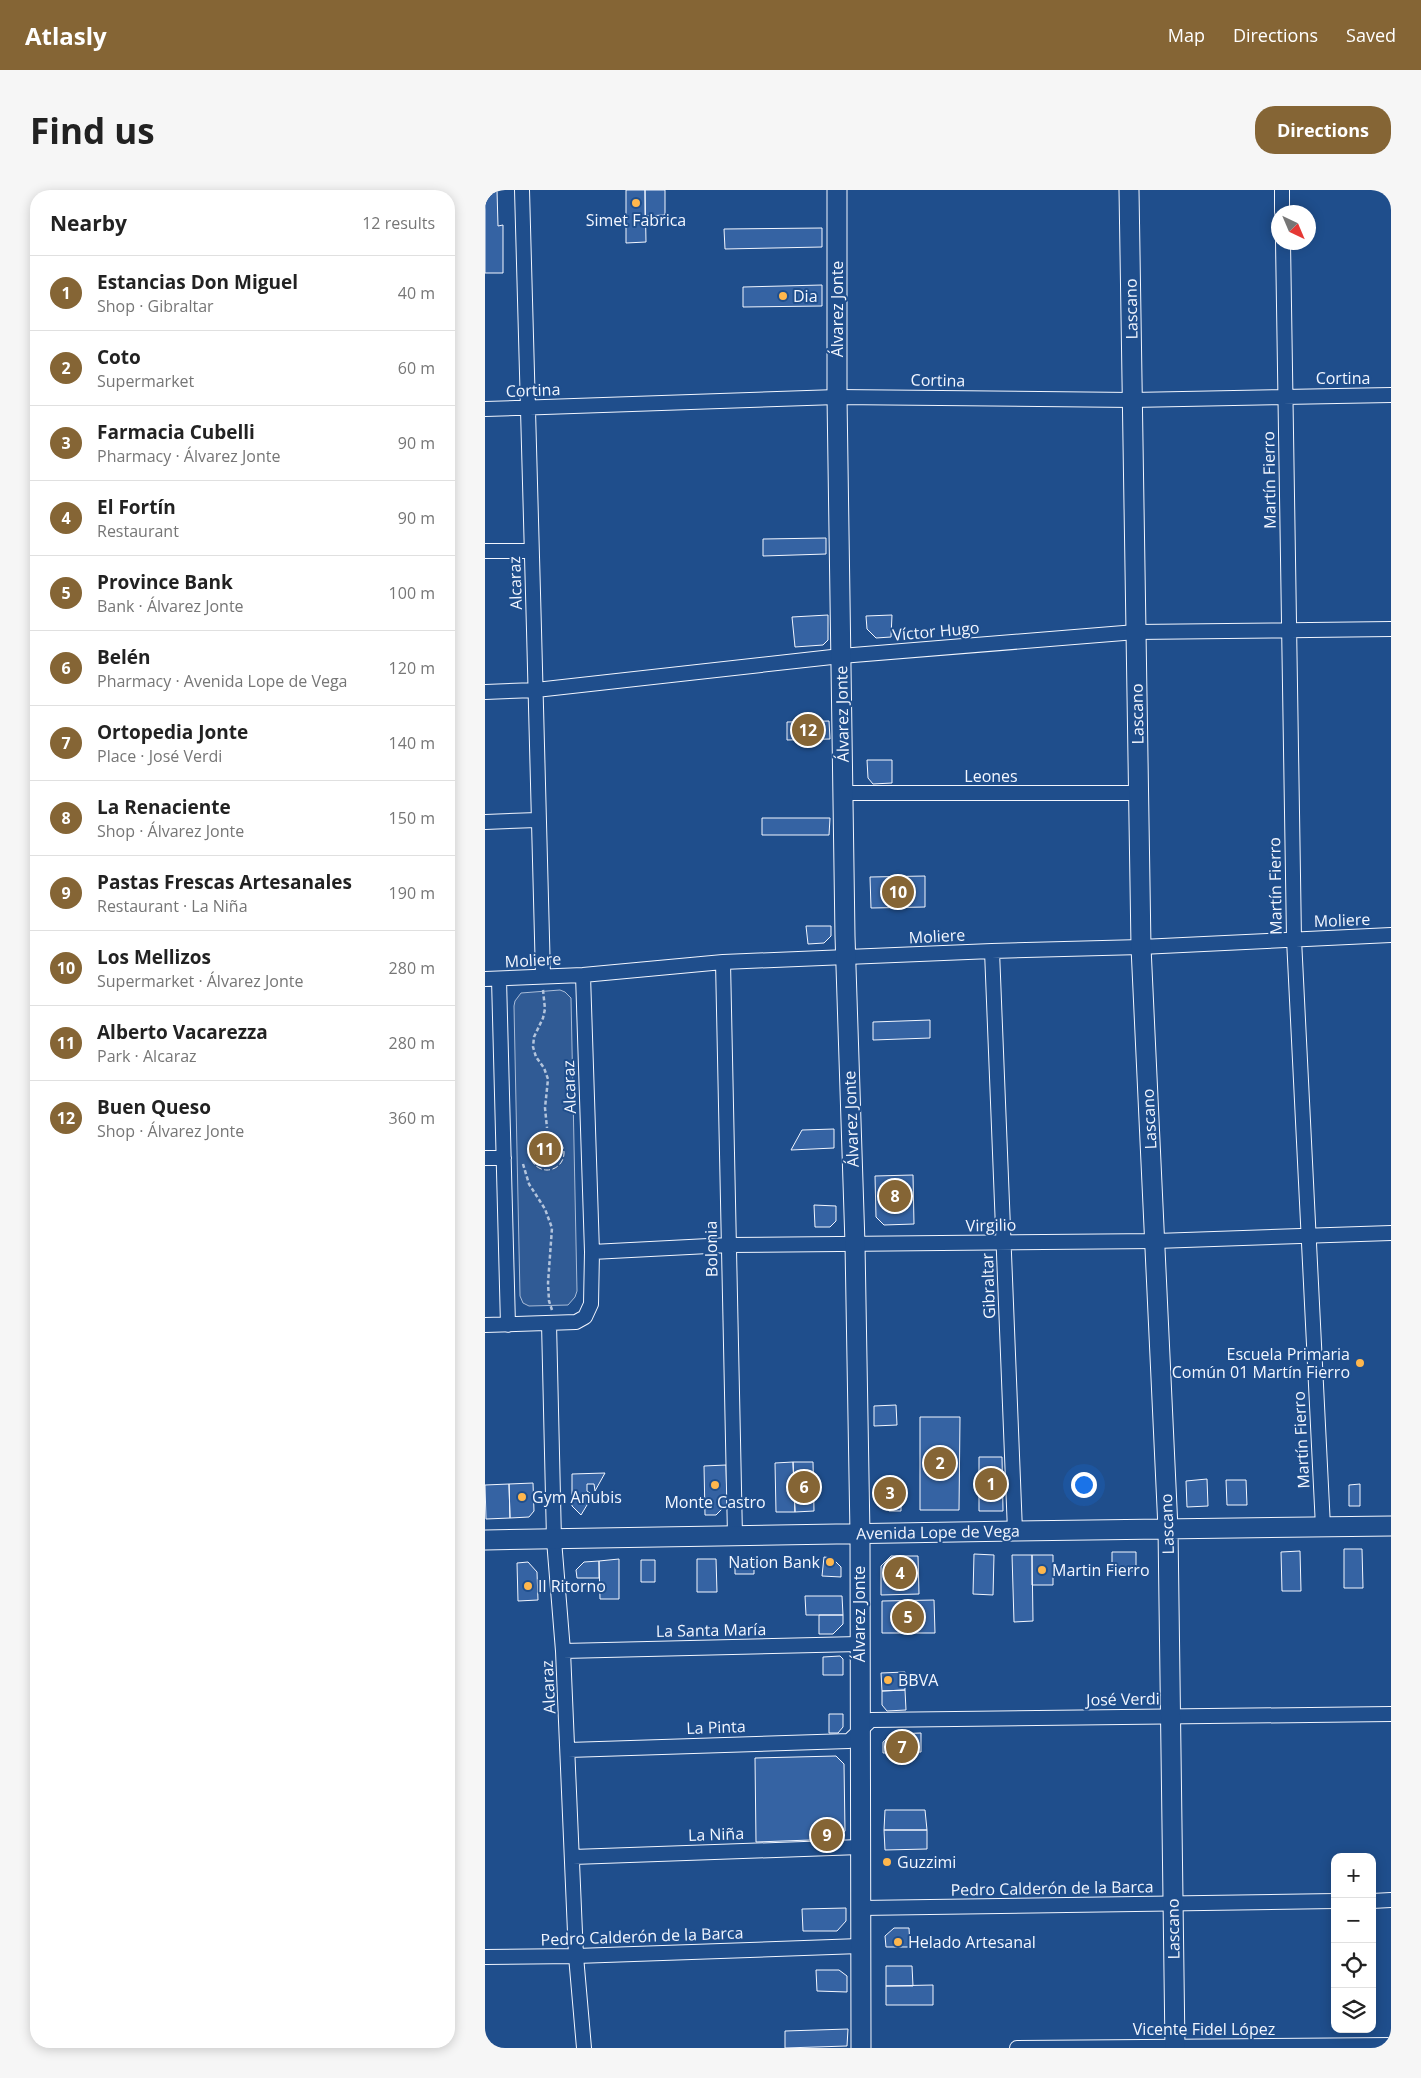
<!DOCTYPE html>
<meta charset="utf-8">
<style>
body{margin:0;font-family:"Open Sans",sans-serif;background:#f6f6f6;color:#222}
.controls{position:absolute;right:15px;bottom:15px;display:grid;overflow:hidden;border-radius:10px;box-shadow:0 2px 12px #0003}
.controls button{width:45px;height:45px;display:grid;place-items:center;padding:0;border:0;border-bottom:1px solid #e0e0e0;background:#fff;color:#222;font:25px sans-serif}
.compass{position:absolute;left:786px;top:15px;width:45px;height:45px;border-radius:50%;background:#fff;box-shadow:0 2px 12px #0003;rotate:136deg}
.you{position:absolute;left:598px;top:1294px;width:18px;height:18px;margin:-12px;border:4px solid #fff;border-radius:50%;background:#1a73e8;box-shadow:0 0 0 8px #1a73e833}
.badge{display:grid;place-items:center;width:32px;height:32px;border-radius:50%;background:#856535;color:#fff;font-size:16px;font-weight:700}
.pin{position:absolute;translate:-50% -50%;border:2px solid #fff;box-shadow:0 1px 5px #0006}
.list{margin:0;padding:0;list-style:none}
h2{display:flex;justify-content:space-between;align-items:center;height:65px;margin:0;padding:0 20px;font-size:21px}
h2 small{font-size:16px;font-weight:400;color:#767676}
.list li{display:grid;grid-template-columns:32px 1fr auto;gap:15px;align-items:center;box-sizing:border-box;height:75px;padding:0 20px;border-top:1px solid #e0e0e0}
.list b{display:block;font-size:19px;white-space:nowrap}
.list p{margin:0;font-size:16px;white-space:nowrap;color:#767676}
.list em{font-size:16px;font-style:normal;color:#767676}
.icon{flex:none;width:28px;height:28px;fill:none;stroke:currentColor;stroke-width:2;stroke-linecap:round;stroke-linejoin:round}
.map{position:relative;flex:none;width:906px;height:1858px;overflow:hidden;border-radius:20px}
header{display:flex;align-items:center;gap:30px;box-sizing:border-box;height:70px;padding:0 25px;background:#856535;color:#fff}
header strong{font-size:24px}
nav{display:flex;gap:28px;margin-inline-start:auto;font-size:18px}
.intro{display:flex;align-items:center;justify-content:space-between;box-sizing:border-box;height:120px;padding:0 30px}
h1{margin:0;font-size:35px}
.button{padding:12px 22px;border-radius:20px;background:#856535;color:#fff;font-size:18px;font-weight:700}
main{display:flex;gap:30px;padding:0 30px}
aside{flex:1;background:#fff;border-radius:20px;box-shadow:0 2px 12px #0003}
.map>svg:first-child{display:block}
.built{fill:#305b95;stroke:#a8bbd7}
.building{fill:#3563a3;stroke:#f2f6ff}
.lines{fill:none;stroke-linecap:round;stroke-linejoin:round}
.street-casing{stroke:#f2f6ff;stroke-width:16}
.secondary-casing{stroke:#f2f6ff;stroke-width:21}
.path{stroke:#b3c4dc;stroke-width:2.5;stroke-dasharray:4 2.5;stroke-linecap:butt}
.street{stroke:#1f4e8c;stroke-width:14}
.secondary{stroke:#1f4e8c;stroke-width:19}
.fence{stroke:#f2f6ff;stroke-width:1;stroke-dasharray:6 2.5;stroke-linecap:butt}
.poi-dot{fill:#ffb74d;stroke:#1f4e8c;stroke-width:2}
.labels{text-anchor:middle;dominant-baseline:central;stroke-width:4;stroke-linejoin:round;paint-order:stroke}
.poi-label{font-size:16px;fill:#f2f6ff;stroke:#1f4e8c;text-anchor:start}
.street-label{font-size:16px;fill:#f2f6ff;stroke:#1f4e8c}
</style>
<header>
<strong>Atlasly</strong>
<nav><a>Map</a><a>Directions</a><a>Saved</a></nav>
</header>
<div class="intro"><h1>Find us</h1><a class="button">Directions</a></div>
<main>
<aside>
<h2>Nearby<small>12 results</small></h2>
<ul class="list">
<li><span class="badge">1</span><div><b>Estancias Don Miguel</b><p>Shop · Gibraltar</p></div><em>40 m</em></li>
<li><span class="badge">2</span><div><b>Coto</b><p>Supermarket</p></div><em>60 m</em></li>
<li><span class="badge">3</span><div><b>Farmacia Cubelli</b><p>Pharmacy · Álvarez Jonte</p></div><em>90 m</em></li>
<li><span class="badge">4</span><div><b>El Fortín</b><p>Restaurant</p></div><em>90 m</em></li>
<li><span class="badge">5</span><div><b>Province Bank</b><p>Bank · Álvarez Jonte</p></div><em>100 m</em></li>
<li><span class="badge">6</span><div><b>Belén</b><p>Pharmacy · Avenida Lope de Vega</p></div><em>120 m</em></li>
<li><span class="badge">7</span><div><b>Ortopedia Jonte</b><p>Place · José Verdi</p></div><em>140 m</em></li>
<li><span class="badge">8</span><div><b>La Renaciente</b><p>Shop · Álvarez Jonte</p></div><em>150 m</em></li>
<li><span class="badge">9</span><div><b>Pastas Frescas Artesanales</b><p>Restaurant · La Niña</p></div><em>190 m</em></li>
<li><span class="badge">10</span><div><b>Los Mellizos</b><p>Supermarket · Álvarez Jonte</p></div><em>280 m</em></li>
<li><span class="badge">11</span><div><b>Alberto Vacarezza</b><p>Park · Alcaraz</p></div><em>280 m</em></li>
<li><span class="badge">12</span><div><b>Buen Queso</b><p>Shop · Álvarez Jonte</p></div><em>360 m</em></li>
</ul>
</aside>
<div class="map">
<svg width="906" height="1858" viewBox="0 0 906 1858">
<rect width="100%" height="100%" fill="#1f4e8c"/>
<path class="built" d="M75,800L80,802L86,808L92,1101L90,1107L83,1115L44,1116L38,1113L35,1106L29,816L30,811L36,803Z"/>
<path class="building" d="M0,0H12L13,36L18,35V83H0Z
M141,0H160L161,52L141,53Z
M160,0H180V25L160,26Z
M337,38V57L240,59L239,39Z
M337,95V116L258,117V97Z
M341,348V364L278,366V349Z
M343,425V450L338,455L310,457L307,427Z
M407,425L406,447L391,448L382,439L381,426Z
M344,531L345,549L302,550V532Z
M382,570H407V593L388,594L383,588Z
M277,628H345L344,645H277Z
M440,686V717L386,718L385,687Z
M321,736H346V746L339,753L323,754Z
M445,830V848L388,850V832Z
M349,939V958L306,960L317,940Z
M428,985L429,1034L399,1035L391,1027L390,986Z
M329,1015L351,1016V1031L345,1037H330Z
M411,1215L412,1235L389,1236V1216Z
M435,1227H475L474,1320H435Z
M494,1267H517L518,1321H494Z
M308,1272H328L329,1321L310,1322Z
M308,1272L310,1322H291L290,1273Z
M241,1275L242,1314L231,1325H220L219,1276Z
M120,1283L110,1301L109,1294H102V1301L108,1305L96,1325L87,1316V1284Z
M722,1289L723,1316L702,1317L701,1291Z
M741,1290H761L762,1315H742Z
M48,1293L49,1321L44,1327L25,1328L24,1294Z
M395,1293H416V1321H404L394,1312Z
M24,1294L25,1328L1,1329L0,1295Z
M875,1294V1316H864V1295Z
M859,1359H877L878,1398H859Z
M815,1361L816,1401H797L796,1362Z
M627,1362H651V1381H627Z
M489,1364L509,1365L508,1405L488,1404Z
M527,1365H547L548,1431L529,1432Z
M547,1365H568V1395H547Z
M406,1366H433L434,1404L396,1405V1376Z
M339,1367L347,1368L356,1377V1387L337,1386Z
M134,1369V1409H115L114,1371Z
M212,1369H231L232,1402H212Z
M250,1369H269V1384H250Z
M156,1370H170V1392H156Z
M114,1371V1388H92L91,1380L99,1372Z
M43,1372L52,1382L53,1410L33,1411L32,1373Z
M320,1406H357L358,1425H321Z
M449,1410L450,1443H397V1411Z
M334,1425H358V1434L348,1444H334Z
M355,1466L358,1469V1485H338V1467Z
M420,1482V1500L397,1501L396,1483Z
M420,1500L421,1520L402,1521L397,1515V1501Z
M344,1524H358V1537L353,1543H344Z
M436,1543V1562L398,1563V1552L407,1544Z
M351,1566L359,1574L360,1641L353,1649L271,1652L270,1568Z
M400,1620H440L442,1640H399Z
M399,1640H442V1659L400,1660Z
M361,1718V1731L352,1741H318L317,1719Z
M409,1738H424L425,1757H401L400,1746Z
M401,1776H427L428,1796H401Z
M331,1780H354L362,1786V1802L332,1801Z
M448,1795V1815H401V1796Z
M363,1839L362,1856L300,1858V1841Z"/>
<g class="lines">
<defs>
<path id="street" d="M37,0C46,262 50,524 58,786
M797,0V22
M798,52L809,749L838,1337
M0,219L352,207L647,210L906,205
M0,361H46
M0,502L51,500L356,466L651,442L906,439
M358,603H653
M0,632L52,630
M507,761L530,1341
M238,772L250,1346
M0,789L98,785L238,772L507,761L656,757L906,745
M14,789L23,1135
M0,968H19
M107,1062L243,1055L671,1051L906,1043
M64,1133L69,1350L78,1461L91,1766L99,1858
M0,1135L91,1132L100,1127L106,1114L107,1062L98,785
M78,1461L374,1454
M83,1560L364,1551L386,1530L906,1524
M88,1667L375,1657
M887,1711L906,1710
M375,1718L850,1711
M0,1767L91,1766L375,1756
M532,1858L906,1855"/>
<path id="secondary" d="M352,0V207L360,746L370,1054L375,1344L376,1858
M644,0L656,757L683,1339L690,1858
M0,1350L530,1341L906,1336"/>
</defs>
<use href="#street" class="street-casing"/>
<use href="#secondary" class="secondary-casing"/>
<path class="path" d="M58,800L60,819L58,828L49,847L48,857L51,867L59,878L63,889L60,918L62,938
M38,974L44,994L60,1019L67,1038L63,1093L64,1111L67,1120"/>
<use href="#street" class="street"/>
<use href="#secondary" class="secondary"/>
<path class="fence" d="M45 963a17 17 0 1 1 34 0a17 17 0 1 1-34 0Z"/>
</g>
<g class="poi-dot">
<circle cx="151" cy="13" r="5"/>
<circle cx="298" cy="106" r="5"/>
<circle cx="875" cy="1173" r="5"/>
<circle cx="230" cy="1295" r="5"/>
<circle cx="37" cy="1307" r="5"/>
<circle cx="345" cy="1372" r="5"/>
<circle cx="557" cy="1380" r="5"/>
<circle cx="43" cy="1396" r="5"/>
<circle cx="403" cy="1490" r="5"/>
<circle cx="402" cy="1672" r="5"/>
<circle cx="413" cy="1752" r="5"/>
</g>
<g class="labels">
<g class="poi-label">
<text x="151" y="30" text-anchor="middle">Simet Fabrica</text>
<text x="308" y="106">Dia</text>
<text x="865" y="1164" text-anchor="end">Escuela Primaria<tspan x="865" dy="18">Común 01 Martín Fierro</tspan></text>
<text x="47" y="1307">Gym Anubis</text>
<text x="230" y="1312" text-anchor="middle">Monte Castro</text>
<text x="335" y="1372" text-anchor="end">Nation Bank</text>
<text x="567" y="1380">Martin Fierro</text>
<text x="53" y="1396">Il Ritorno</text>
<text x="413" y="1490">BBVA</text>
<text x="412" y="1672">Guzzimi</text>
<text x="423" y="1752">Helado Artesanal</text>
</g>
<g class="street-label">
<text transform="translate(352 119) rotate(-90)">Álvarez Jonte</text>
<text transform="translate(646 119) rotate(-91)">Lascano</text>
<text x="858" y="188">Cortina</text>
<text transform="translate(453 190) rotate(1)">Cortina</text>
<text transform="translate(48 200) rotate(-2)">Cortina</text>
<text transform="translate(784 290) rotate(-91)">Martín Fierro</text>
<text transform="translate(30 393) rotate(-92)">Alcaraz</text>
<text transform="translate(451 441) rotate(-5)">Víctor Hugo</text>
<text transform="translate(357 524) rotate(-91)">Álvarez Jonte</text>
<text transform="translate(652 524) rotate(-91)">Lascano</text>
<text x="506" y="586">Leones</text>
<text transform="translate(790 696) rotate(-91)">Martín Fierro</text>
<text transform="translate(857 730) rotate(-2)">Moliere</text>
<text transform="translate(452 746) rotate(-3)">Moliere</text>
<text transform="translate(48 770) rotate(-3)">Moliere</text>
<text transform="translate(84 897) rotate(-92)">Alcaraz</text>
<text transform="translate(366 929) rotate(-92)">Álvarez Jonte</text>
<text transform="translate(664 929) rotate(-93)">Lascano</text>
<text transform="translate(506 1035) rotate(-1)">Virgilio</text>
<text transform="translate(226 1059) rotate(-91)">Bolonia</text>
<text transform="translate(503 1096) rotate(-92)">Gibraltar</text>
<text transform="translate(816 1250) rotate(-93)">Martín Fierro</text>
<text transform="translate(682 1334) rotate(-92)">Lascano</text>
<text transform="translate(453 1342) rotate(-1)">Avenida Lope de Vega</text>
<text transform="translate(374 1424) rotate(-90)">Álvarez Jonte</text>
<text transform="translate(226 1440) rotate(-1)">La Santa María</text>
<text transform="translate(63 1497) rotate(-93)">Alcaraz</text>
<text transform="translate(638 1509) rotate(-1)">José Verdi</text>
<text transform="translate(231 1537) rotate(-2)">La Pinta</text>
<text transform="translate(231 1644) rotate(-2)">La Niña</text>
<text transform="translate(567 1698) rotate(-1)">Pedro Calderón de la Barca</text>
<text transform="translate(688 1739) rotate(-91)">Lascano</text>
<text transform="translate(157 1746) rotate(-2)">Pedro Calderón de la Barca</text>
<text x="719" y="1839">Vicente Fidel López</text>
</g>
</g>
</svg>
<div class="controls">
<button>+</button>
<button>−</button>
<button><svg class="icon" aria-label="locate" viewBox="0 0 24 24"><circle cx="12" cy="12" r="6"/><path d="M12 2v4M12 18v4M2 12h4M18 12h4"/></svg></button>
<button><svg class="icon" aria-label="layers" viewBox="0 0 24 24"><path d="M12 4l9 5-9 5-9-5zM3 14l9 5 9-5"/></svg></button>
</div>
<svg class="compass" viewBox="-18 -18 36 36"><path d="M0-13l5 13h-10z" fill="#e53935"/><path d="M0 13l5-13h-10z" fill="#767676"/></svg>
<div class="you"></div>
<div class="pin badge" style="left:506px;top:1294px">1</div>
<div class="pin badge" style="left:455px;top:1273px">2</div>
<div class="pin badge" style="left:405px;top:1303px">3</div>
<div class="pin badge" style="left:415px;top:1383px">4</div>
<div class="pin badge" style="left:423px;top:1427px">5</div>
<div class="pin badge" style="left:319px;top:1297px">6</div>
<div class="pin badge" style="left:417px;top:1557px">7</div>
<div class="pin badge" style="left:410px;top:1006px">8</div>
<div class="pin badge" style="left:342px;top:1645px">9</div>
<div class="pin badge" style="left:413px;top:702px">10</div>
<div class="pin badge" style="left:60px;top:959px">11</div>
<div class="pin badge" style="left:323px;top:540px">12</div>
</div>
</main>
